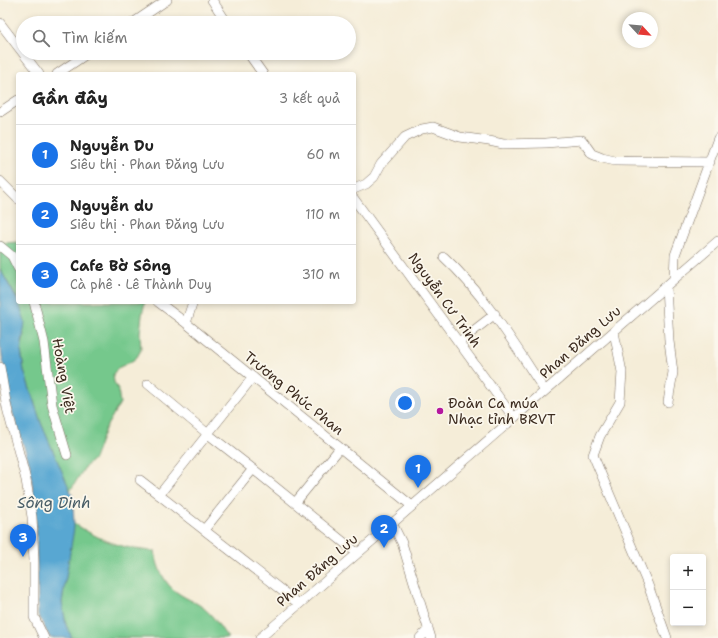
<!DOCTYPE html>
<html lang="vi">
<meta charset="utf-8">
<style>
body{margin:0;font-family:"Shantell Sans",sans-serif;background:#f6f6f6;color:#222}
.controls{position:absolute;right:12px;bottom:12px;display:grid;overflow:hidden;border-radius:4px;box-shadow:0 2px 6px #0003}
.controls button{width:36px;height:36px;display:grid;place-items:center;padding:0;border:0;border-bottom:1px solid #e0e0e0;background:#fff;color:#222;font:20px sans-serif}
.compass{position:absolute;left:622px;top:12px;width:36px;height:36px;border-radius:50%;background:#fff;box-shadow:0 2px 6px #0003;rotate:116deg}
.you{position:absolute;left:405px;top:403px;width:14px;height:14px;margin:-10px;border:3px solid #fff;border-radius:50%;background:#1a73e8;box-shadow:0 0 0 6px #1a73e833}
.badge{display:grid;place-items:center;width:26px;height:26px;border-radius:50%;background:#1a73e8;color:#fff;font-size:13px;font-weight:700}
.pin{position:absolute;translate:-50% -33px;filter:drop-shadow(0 1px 2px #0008)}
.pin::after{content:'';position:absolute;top:21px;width:14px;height:12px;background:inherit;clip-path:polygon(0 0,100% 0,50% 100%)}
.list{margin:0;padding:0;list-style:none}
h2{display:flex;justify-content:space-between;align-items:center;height:52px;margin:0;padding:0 16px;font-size:17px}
h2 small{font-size:13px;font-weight:400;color:#767676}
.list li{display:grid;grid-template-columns:26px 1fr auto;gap:12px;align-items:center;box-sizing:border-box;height:60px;padding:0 16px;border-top:1px solid #e0e0e0}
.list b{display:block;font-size:15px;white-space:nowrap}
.list p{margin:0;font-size:13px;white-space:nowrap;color:#767676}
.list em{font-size:13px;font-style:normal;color:#767676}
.icon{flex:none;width:22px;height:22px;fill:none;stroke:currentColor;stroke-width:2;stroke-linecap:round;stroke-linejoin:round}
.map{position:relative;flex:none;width:718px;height:638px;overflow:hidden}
.search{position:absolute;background:#fff;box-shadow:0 2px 6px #0003;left:16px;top:16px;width:340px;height:44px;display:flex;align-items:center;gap:10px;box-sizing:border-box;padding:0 14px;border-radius:22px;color:#767676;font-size:15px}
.panel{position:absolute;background:#fff;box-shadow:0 2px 6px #0003;left:16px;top:72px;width:340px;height:232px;border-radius:4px}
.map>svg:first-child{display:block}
.grass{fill:#74c88c;stroke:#587955}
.water{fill:#58a7d2;stroke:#4a6878}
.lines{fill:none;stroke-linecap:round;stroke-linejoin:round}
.minor-casing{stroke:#7c6e5f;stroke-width:10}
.minor{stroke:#fff;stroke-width:9}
.poi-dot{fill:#b5179e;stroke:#fbf7ec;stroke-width:1.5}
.labels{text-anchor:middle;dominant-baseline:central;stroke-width:3.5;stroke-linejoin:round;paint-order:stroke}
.street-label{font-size:14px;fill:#3b2a1e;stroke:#fbf7ec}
.poi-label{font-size:14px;fill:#3b2a1e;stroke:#fbf7ec;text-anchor:start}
.water-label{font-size:15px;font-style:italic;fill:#475c66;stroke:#fbf7ec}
</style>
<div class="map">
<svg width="718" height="638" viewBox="0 0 718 638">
<rect width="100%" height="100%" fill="#fbf7ec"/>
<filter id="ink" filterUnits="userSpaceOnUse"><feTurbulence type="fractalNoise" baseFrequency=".025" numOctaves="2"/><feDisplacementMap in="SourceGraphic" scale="8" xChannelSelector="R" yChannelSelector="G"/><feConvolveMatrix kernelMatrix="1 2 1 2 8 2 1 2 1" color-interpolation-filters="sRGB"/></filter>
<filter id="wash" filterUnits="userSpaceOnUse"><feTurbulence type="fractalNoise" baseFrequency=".012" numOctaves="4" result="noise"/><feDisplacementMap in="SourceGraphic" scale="16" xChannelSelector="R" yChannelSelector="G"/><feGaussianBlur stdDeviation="0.9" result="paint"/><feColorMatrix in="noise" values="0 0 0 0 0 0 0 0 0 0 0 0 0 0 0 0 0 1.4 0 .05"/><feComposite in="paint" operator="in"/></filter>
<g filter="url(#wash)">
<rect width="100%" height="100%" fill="#f5edd8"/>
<path class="grass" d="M0,241L5,243L18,242V300L0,269Z
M19,302H145L142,315L140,333L141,350L137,357L132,361L118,368L113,374L114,382L118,389L120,403L105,429L94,459L85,467L70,491L41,423L24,371L21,351L24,336Z
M74,523C98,540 126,550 155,551C157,567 164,584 178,593C188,600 199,603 207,611C215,618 221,629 228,638H72L66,625L62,602Z"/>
<path class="water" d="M0,269L19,303L25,322L21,351L24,371L41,423L73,497L74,528L62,602L66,625L72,638H50L38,615L36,520L30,465L10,405L0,344Z"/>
</g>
<g filter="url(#ink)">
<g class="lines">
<defs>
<path id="minor" d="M212,0L227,23
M0,23L39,74
M133,23L167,0
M248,53L263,74
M57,74L88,53
M0,112L18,100
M0,181L18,199
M354,189L366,184L374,177L381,164L405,137L422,129L433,127L460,137L489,141L503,144L546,143L582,140L592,154L602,158L615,161L710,162
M354,199L514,418
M0,246L12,256L18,268
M444,257C485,295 514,344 545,391
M674,279L675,255L718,138
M666,286L669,341L673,372L668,402
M34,302L44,342L52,405L67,455
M158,302L186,323L412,506
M186,323L193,302
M614,332L622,372L620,402L600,436L593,455L648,585L667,638
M459,342L495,314
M0,367L7,408L26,480L32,517L34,562V617L44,638
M148,384L208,434L253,469L357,553
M140,480L299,604
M159,495L253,377
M295,503L340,448
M392,523L402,543L431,638
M204,530L253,469
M260,638L718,241
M420,638L428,630"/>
</defs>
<use href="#minor" class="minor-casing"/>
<use href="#minor" class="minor"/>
</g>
</g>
<circle class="poi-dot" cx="440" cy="411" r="4"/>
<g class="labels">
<g class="street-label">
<text transform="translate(445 300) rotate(54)">Nguyễn Cư Trinh</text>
<text transform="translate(580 342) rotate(-41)">Phan Đăng Lưu</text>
<text transform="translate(64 376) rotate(80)">Hoàng Việt</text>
<text transform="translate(294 393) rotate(39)">Trương Phúc Phan</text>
<text transform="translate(317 570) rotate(-41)">Phan Đăng Lưu</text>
</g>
<g class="poi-label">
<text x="448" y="403">Đoàn Ca múa<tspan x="448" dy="16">Nhạc tỉnh BRVT</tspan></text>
</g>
<g class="water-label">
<text x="54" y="503">Sông Dinh</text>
</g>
</g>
</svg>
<div class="controls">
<button>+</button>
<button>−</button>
</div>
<svg class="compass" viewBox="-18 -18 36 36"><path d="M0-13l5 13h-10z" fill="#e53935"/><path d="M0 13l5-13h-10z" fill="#767676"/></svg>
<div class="you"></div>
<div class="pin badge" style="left:418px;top:488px">1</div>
<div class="pin badge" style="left:384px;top:548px">2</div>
<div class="pin badge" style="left:23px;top:557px">3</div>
<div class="search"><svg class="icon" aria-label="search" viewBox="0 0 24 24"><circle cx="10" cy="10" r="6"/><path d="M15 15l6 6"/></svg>Tìm kiếm</div>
<section class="panel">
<h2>Gần đây<small>3 kết quả</small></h2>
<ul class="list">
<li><span class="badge">1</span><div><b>Nguyễn Du</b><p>Siêu thị · Phan Đăng Lưu</p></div><em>60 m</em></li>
<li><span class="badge">2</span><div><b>Nguyễn du</b><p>Siêu thị · Phan Đăng Lưu</p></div><em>110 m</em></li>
<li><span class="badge">3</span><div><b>Cafe Bờ Sông</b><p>Cà phê · Lê Thành Duy</p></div><em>310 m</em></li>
</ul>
</section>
</div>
